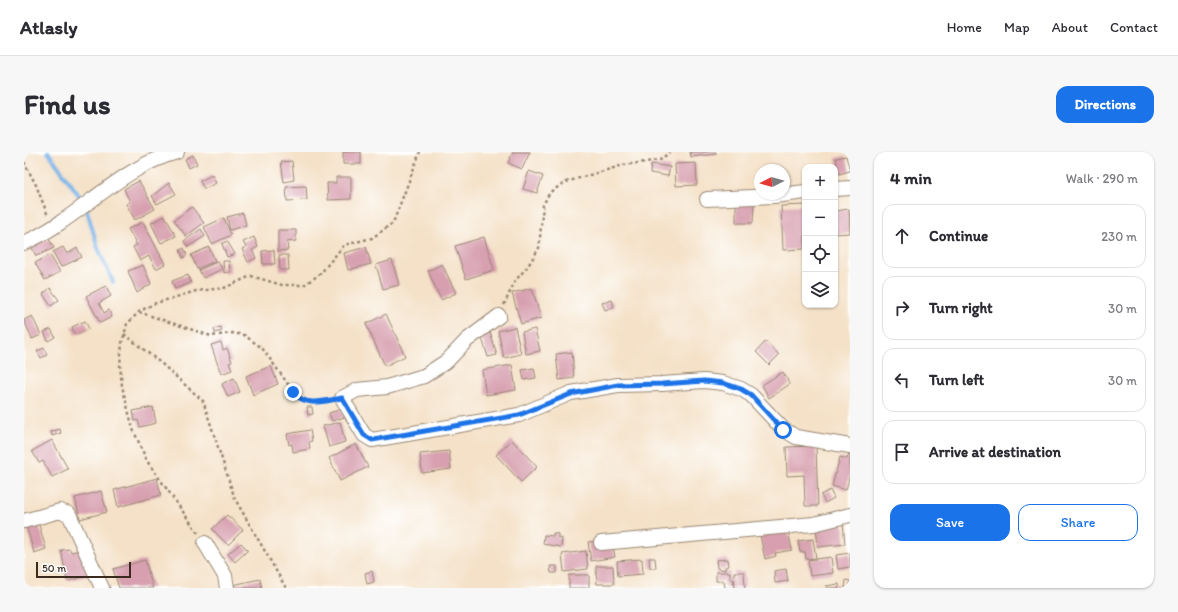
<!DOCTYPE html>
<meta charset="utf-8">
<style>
body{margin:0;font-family:Itim,sans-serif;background:#f7f7f7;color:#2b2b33}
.controls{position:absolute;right:12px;top:12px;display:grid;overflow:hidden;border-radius:8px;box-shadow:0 1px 3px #0004}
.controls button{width:36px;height:36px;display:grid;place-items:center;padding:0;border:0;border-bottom:1px solid #e1e1e2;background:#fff;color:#2b2b33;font:20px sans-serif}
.compass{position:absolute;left:730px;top:12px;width:36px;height:36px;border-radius:50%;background:#fff;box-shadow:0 1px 3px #0004;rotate:264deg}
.scale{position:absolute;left:12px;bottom:10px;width:95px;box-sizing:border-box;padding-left:4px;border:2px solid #3b2a1e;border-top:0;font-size:11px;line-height:14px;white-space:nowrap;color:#3b2a1e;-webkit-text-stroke:3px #fff;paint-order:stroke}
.stop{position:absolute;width:12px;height:12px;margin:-9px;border:3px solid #1a73e8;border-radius:50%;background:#fff}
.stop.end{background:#1a73e8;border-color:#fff;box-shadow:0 1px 4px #0008}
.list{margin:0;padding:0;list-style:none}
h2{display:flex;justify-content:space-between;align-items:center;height:52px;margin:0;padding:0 16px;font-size:17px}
h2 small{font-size:13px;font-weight:400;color:#7c7c81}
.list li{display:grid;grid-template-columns:26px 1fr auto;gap:12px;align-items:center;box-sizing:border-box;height:64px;margin:0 8px 8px;padding:0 8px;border:1px solid #e1e1e2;border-radius:12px}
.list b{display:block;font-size:15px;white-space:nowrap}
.list em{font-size:13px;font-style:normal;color:#7c7c81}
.actions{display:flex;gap:8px;padding:12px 16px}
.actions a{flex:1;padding:9px 0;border:1px solid #1a73e8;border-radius:12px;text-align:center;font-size:14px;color:#1a73e8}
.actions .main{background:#1a73e8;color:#fff}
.icon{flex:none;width:22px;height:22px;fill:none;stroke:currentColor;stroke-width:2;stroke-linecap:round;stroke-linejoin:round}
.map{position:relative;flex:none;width:826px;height:436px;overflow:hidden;border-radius:12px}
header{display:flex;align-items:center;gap:24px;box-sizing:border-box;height:56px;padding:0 20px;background:#fff;border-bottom:1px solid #e1e1e2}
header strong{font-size:19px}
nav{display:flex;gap:22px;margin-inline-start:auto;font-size:14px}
.intro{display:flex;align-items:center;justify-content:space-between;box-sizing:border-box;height:96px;padding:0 24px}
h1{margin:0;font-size:28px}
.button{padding:10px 18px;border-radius:12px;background:#1a73e8;color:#fff;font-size:14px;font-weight:700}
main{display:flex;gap:24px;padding:0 24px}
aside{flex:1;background:#fff;border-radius:12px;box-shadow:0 1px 3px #0004}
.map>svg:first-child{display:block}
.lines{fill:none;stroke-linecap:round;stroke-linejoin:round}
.stream{stroke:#76b2e8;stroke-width:4}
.building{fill:#d79faf}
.street-casing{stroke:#988672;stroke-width:16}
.path{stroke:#988672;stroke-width:2.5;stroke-dasharray:3 3;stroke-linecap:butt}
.street{stroke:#fff;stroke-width:14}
.route{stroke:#1a73e8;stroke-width:5}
</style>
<header>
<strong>Atlasly</strong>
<nav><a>Home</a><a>Map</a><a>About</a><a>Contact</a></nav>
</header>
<div class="intro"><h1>Find us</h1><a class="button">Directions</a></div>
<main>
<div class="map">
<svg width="826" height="436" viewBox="0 0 826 436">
<rect width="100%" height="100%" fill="#fff"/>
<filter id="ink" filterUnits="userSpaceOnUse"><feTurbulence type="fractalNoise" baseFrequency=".025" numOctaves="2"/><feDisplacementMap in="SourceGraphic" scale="8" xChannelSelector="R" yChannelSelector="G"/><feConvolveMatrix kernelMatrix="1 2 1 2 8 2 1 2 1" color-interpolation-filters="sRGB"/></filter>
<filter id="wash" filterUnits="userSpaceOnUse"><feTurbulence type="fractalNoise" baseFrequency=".012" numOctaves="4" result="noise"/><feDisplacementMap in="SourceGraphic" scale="16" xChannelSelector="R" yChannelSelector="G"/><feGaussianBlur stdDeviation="0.9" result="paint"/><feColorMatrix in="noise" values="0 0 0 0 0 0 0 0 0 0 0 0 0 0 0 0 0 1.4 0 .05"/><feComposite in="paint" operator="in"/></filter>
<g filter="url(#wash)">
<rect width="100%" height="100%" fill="#f4e1c7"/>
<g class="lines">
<path class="stream" d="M24,0L61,52L74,96L89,130"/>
</g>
<g id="blocks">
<path class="building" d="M319,0H337V12H319Z
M489,0H506L498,17L484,11Z
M666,0H692V2L667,5Z
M169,3L173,12L165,16L161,7Z
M822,4L826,19L815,22L812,6Z
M268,9L270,28L260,30L257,10Z
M672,11L673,33L652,34L651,12Z
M627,12L646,15L644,24L626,21Z
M505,19L519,24L513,41L499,37Z
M188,23L192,31L180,37L176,29Z
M312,25H327V47L304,48L303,31H312Z
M115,29L131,57L111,68L102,52L106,50L100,37Z
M145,31L152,42L133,52L128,44Z
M282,34L283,48L263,49L262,35Z
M712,52H730L729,71H712Z
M781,53V97L759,98L757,54Z
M168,55L180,71L162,84L150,68Z
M825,57L826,81L811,82V59Z
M219,61L222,73L206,78L203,65Z
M141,64L152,84L137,91L127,71Z
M200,66L207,83L188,92L180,75Z
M119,70L141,112L132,117L125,104L116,109L109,95L113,93L104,77Z
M177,77L181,84L164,95L160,89Z
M254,78H272V89L263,90L264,98L254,99Z
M230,85L234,95L228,98L232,106L224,110L218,97L222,95L219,90Z
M460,85L470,118L442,127L431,94Z
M25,87L30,96L12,104L7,94Z
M203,89L211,102L203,105L198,92Z
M39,95L43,102L53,96L58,105L37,115L29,100Z
M185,95L191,109L173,117L167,103Z
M342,95L347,112L324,118L320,101Z
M160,96L163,103L159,106L156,98Z
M250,98L251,112H239L238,99Z
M26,103L36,120L21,128L11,111Z
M255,103H264L265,118H256Z
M368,108L375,133L359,137L352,113Z
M194,109L198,117L179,126L175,118Z
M199,109H205L206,120L200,121Z
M418,112L432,141L417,148L404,119Z
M119,113L127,132L113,141L104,119Z
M164,123L167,131L151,137L148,129Z
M82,134L87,144L75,151L80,161L85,158L88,165L76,171L62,144Z
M26,136L35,148L27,154L19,142Z
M508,136L517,166L497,172L488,141Z
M588,148L590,155L581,158L578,151Z
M362,162L381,204L361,214L342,172Z
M8,164L17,183L8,187L0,168Z
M61,169L65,177L51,183L48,175Z
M197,175L198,179L191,181L190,177Z
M491,175L497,202L480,206L474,179Z
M27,177L31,185L24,189L20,180Z
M465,177L473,203L464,205L456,180Z
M511,177L516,199L502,202L498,180Z
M742,189L755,203L745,213L732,200Z
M197,190L199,198L203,196L208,210L205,211L208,218L197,222L187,193Z
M20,196L23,203L17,206L13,199Z
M548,200L550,226L535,228L532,202Z
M488,213L492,238L462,243L458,218Z
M247,214L254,232L229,243L222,224Z
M510,216L512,226L500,228L498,218Z
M759,220L766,232L745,246L738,233Z
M210,226L216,240L204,245L198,232Z
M129,255L132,271L116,275L114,268L111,269L109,259Z
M283,255H288L289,262L284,263Z
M318,257L321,265L308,269L305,261Z
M316,270L321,290L305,295L299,274Z
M36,277L37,281L28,284L27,280Z
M286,278L288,289L285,290L286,297L269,300L268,292L265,293L263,282Z
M28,288L44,317L28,325L19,309L15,311L8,299Z
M488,288L513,315L497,330L472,303Z
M332,292L344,315L316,329L305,306Z
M792,294L794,354H781L780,323L763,324L762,295Z
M826,298V322L822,338L808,334L816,305L823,307Z
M425,299L427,317L398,321L396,302Z
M133,326L137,343L94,355L90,338Z
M806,338L810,346L801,351L797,343Z
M77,339L83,360L56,367L51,346Z
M203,363L219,378L204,393L188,377Z
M14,369L22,397L10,401L2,373Z
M819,370L821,392L794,395L792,374Z
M764,378L768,398L751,401L752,404L741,407L736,383Z
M529,381L534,382V386H538L537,395L519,392L520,383L529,384Z
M789,387L792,406L782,407L781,400H776L774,389Z
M573,389L589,394L591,405L567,409L564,390Z
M217,391L224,398L211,410L204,402Z
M46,397L47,400L57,398L69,423L43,429L37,398Z
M562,399L564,417L540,420L538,402Z
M826,401V415L814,417L812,403Z
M807,405L809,421L786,424L784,408Z
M625,406H631L632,416H626Z
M618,407L619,422L594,424L593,409Z
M704,407L705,414L701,415V418L693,416L692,408Z
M121,408L129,436H95L89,417Z
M526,414H533V421H527Z
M572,414H589L590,432H573Z
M762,417L764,429L751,431L750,419Z
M348,419L350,430L343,432L341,421Z
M692,420H706V427H709L710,436H701L700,429H692Z
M710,420H720L721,436H711Z
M545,423H565V436H545Z
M236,427L238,436H205L204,434Z
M822,428L826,429V436H821Z
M815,432V436H803L802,434Z"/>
</g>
</g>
<g filter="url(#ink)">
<use href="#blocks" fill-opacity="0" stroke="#988672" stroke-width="1"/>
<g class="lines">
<defs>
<path id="street" d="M811,37L826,36
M683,47L750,44L781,40
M0,91C55,67 94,16 153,0
M475,164L443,188L423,209L400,224L363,235L333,238L318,246L340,283L348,288L495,263L547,241L594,233L638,232L680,229L699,231L717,237L727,243L759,277L772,285L826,294
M0,369L36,359L45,362L78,436
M181,391L201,424L203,436
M577,391L790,372L826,363"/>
</defs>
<use href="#street" class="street-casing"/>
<path class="path" d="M0,10L12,33L24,64
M480,153L491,129L504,114L515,96L519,53L526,40L542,30L600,13L636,8L646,0
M115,160L187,184L209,181L220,183L238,196L274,246L290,251L306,248
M100,182L138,212L179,249L211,347L262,436
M174,381L123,309L109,277L98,234L96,213L98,191L103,172L115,160L129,152L172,139L200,136L227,124L258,133H280L296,122L320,93L348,86L369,71L396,0"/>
<use href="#street" class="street"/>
</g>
</g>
<g class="lines" filter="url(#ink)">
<path class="route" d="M269,240C282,256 300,249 318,246L340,283L348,288L495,263L547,242L594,233L638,232L680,229L699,231L717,237L727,243L759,278"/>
</g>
</svg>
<div class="controls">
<button>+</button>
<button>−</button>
<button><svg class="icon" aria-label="locate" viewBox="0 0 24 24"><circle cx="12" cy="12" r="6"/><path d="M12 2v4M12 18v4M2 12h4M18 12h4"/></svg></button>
<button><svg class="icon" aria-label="layers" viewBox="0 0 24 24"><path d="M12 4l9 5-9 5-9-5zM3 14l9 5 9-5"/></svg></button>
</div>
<svg class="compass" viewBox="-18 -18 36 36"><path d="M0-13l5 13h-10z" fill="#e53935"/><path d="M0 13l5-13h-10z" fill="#7c7c81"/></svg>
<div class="scale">50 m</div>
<div class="stop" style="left:759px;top:278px"></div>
<div class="stop end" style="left:269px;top:240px"></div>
</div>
<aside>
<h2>4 min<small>Walk · 290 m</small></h2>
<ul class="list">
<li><svg class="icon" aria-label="ahead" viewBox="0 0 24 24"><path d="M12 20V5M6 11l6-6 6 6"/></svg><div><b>Continue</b></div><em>230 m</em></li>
<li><svg class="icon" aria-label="right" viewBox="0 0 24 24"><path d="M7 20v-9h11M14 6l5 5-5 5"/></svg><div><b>Turn right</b></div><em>30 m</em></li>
<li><svg class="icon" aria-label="left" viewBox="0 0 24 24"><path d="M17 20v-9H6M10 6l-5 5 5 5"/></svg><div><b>Turn left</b></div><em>30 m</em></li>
<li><svg class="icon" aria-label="arrive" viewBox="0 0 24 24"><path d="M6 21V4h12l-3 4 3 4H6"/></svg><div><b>Arrive at destination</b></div></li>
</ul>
<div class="actions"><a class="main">Save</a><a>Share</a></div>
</aside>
</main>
